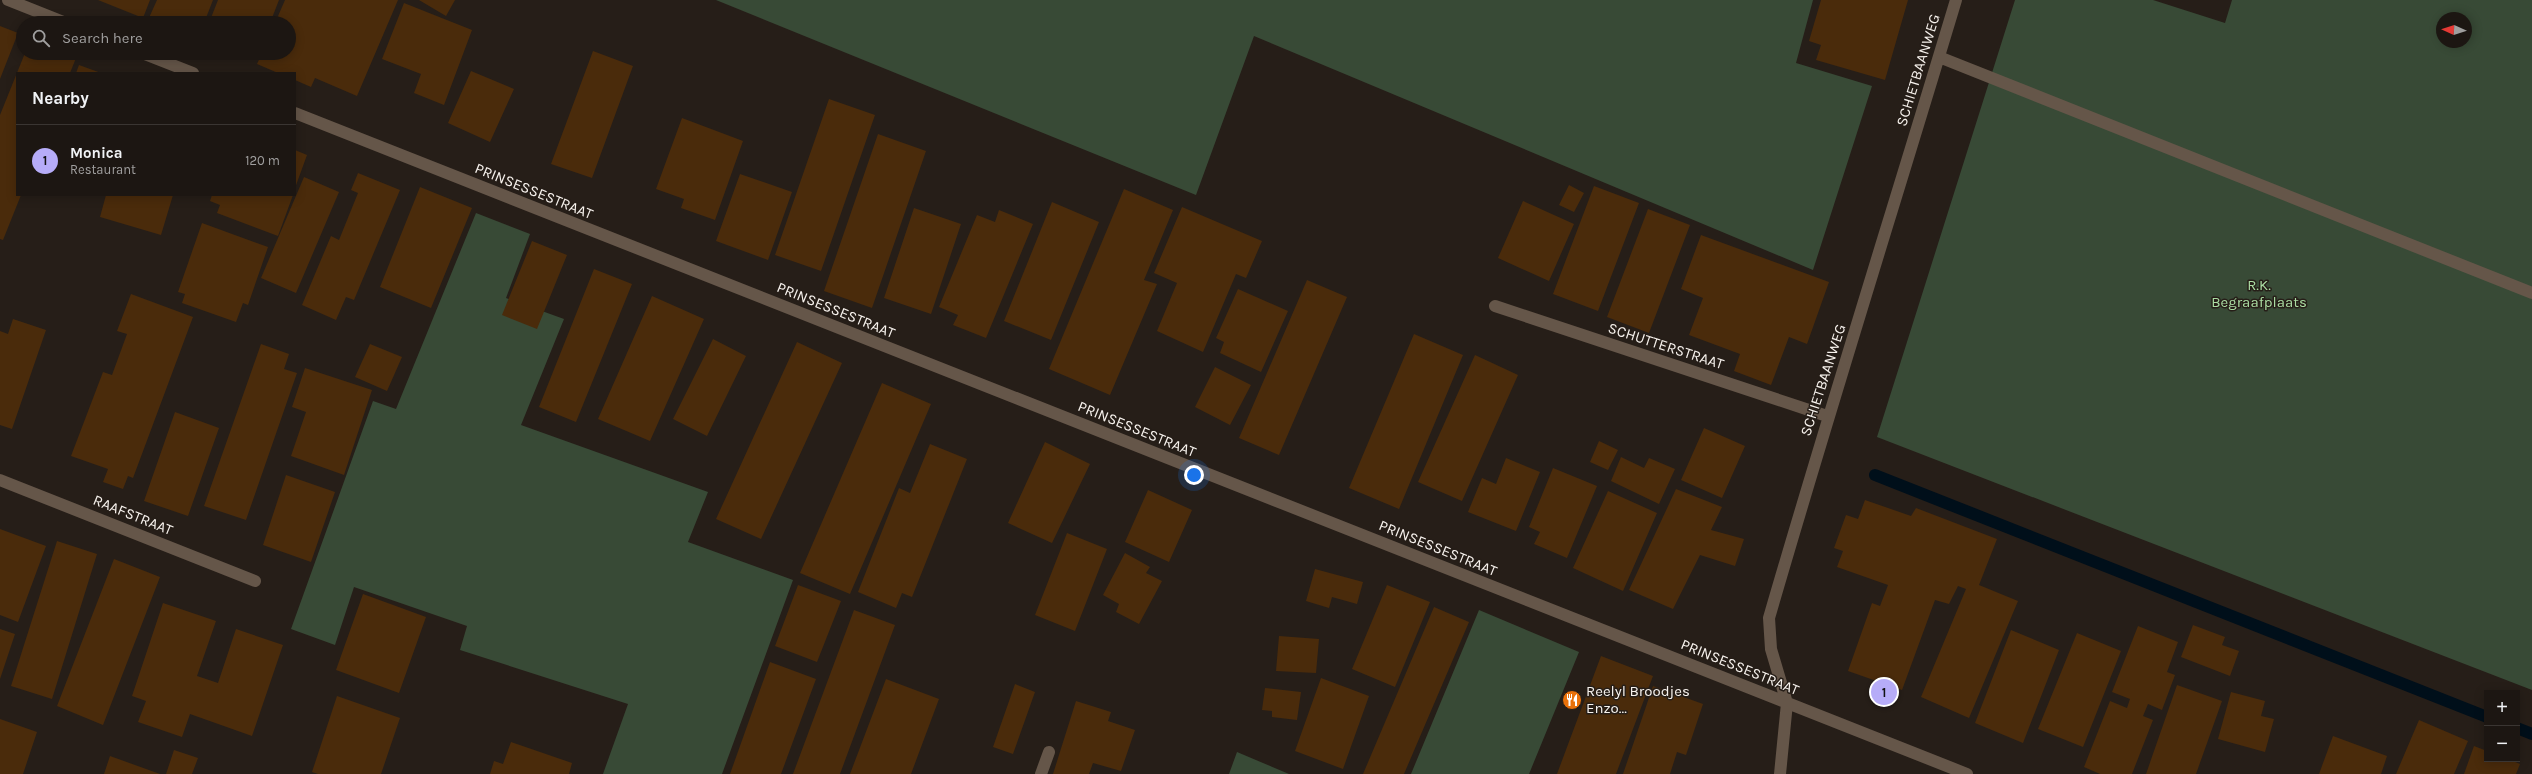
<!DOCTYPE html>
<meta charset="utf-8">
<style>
body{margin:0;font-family:Karla,sans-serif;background:#251f1b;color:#f1f3f6}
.controls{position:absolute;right:12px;bottom:12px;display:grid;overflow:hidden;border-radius:0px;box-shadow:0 2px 10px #0003}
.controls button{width:36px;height:36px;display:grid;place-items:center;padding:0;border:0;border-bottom:1px solid #3a3532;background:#1c1612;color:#f1f3f6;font:20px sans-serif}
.compass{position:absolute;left:2436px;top:12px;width:36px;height:36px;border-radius:50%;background:#1c1612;box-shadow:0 2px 10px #0003;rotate:273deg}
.you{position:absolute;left:1194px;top:475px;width:14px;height:14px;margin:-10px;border:3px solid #fff;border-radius:50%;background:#1a73e8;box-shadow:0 0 0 6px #1a73e833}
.badge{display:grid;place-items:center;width:26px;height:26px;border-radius:50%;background:#b6acf8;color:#111;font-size:13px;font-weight:700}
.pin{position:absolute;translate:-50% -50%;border:2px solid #fff;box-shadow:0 1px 4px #0006}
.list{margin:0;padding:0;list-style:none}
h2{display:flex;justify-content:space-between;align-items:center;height:52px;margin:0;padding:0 16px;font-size:17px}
h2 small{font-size:13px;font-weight:400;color:#a09f9f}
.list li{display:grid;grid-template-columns:26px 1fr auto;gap:12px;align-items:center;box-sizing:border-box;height:72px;padding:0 16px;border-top:1px solid #3a3532}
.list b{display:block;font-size:15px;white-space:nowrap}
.list p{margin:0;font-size:13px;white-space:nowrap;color:#a09f9f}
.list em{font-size:13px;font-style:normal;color:#a09f9f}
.icon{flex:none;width:22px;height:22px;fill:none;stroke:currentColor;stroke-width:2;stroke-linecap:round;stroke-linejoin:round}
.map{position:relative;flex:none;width:2532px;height:774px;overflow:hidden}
.search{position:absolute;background:#1c1612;box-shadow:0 2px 10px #0003;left:16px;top:16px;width:280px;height:44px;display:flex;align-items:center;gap:10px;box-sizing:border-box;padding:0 14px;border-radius:22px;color:#a09f9f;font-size:15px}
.panel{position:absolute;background:#1c1612;box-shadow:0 2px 10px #0003;left:16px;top:72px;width:280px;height:124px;border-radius:0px}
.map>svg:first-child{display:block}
.green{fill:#384a36;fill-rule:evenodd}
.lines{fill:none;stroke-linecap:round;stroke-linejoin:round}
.stream{stroke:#000f1a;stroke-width:12}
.building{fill:#4a2b0b}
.minor{stroke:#655649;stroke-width:12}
.labels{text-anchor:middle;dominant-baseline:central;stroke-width:3;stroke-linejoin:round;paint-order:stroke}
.street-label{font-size:15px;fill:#f8f3ee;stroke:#261e18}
.park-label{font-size:15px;fill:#abdda3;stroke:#261e18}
.poi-label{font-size:15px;fill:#f8f3ee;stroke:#261e18;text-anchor:start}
</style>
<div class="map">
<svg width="2532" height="774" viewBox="0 0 2532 774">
<rect width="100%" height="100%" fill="#261e18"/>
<path class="green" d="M716,0H1813L1796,63L1872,86L1813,270L1254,36L1196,195Z
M2015,0H2153L2225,23L2232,0H2532V690L1877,437ZM2442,18H2466V42H2442Z
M476,213L530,234L506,298L564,319L521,425L708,492L688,542L793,580L722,774H603L628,704L460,650L467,626L354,587L335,645L291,629L373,401L396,409Z
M1479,610L1579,652L1529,774H1411Z
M1237,752L1289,774H1229Z"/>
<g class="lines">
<path class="stream" d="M1875,475L2487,717
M2517,728L2532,734"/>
</g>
<path class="building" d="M98,0H150L143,18Z
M157,0H213L204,23H156L148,20Z
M218,0H279L270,23H209Z
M285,0H398L357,96L315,78L311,87L295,80V73H278L257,64L262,53H289V23H275Z
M419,0H455L446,16Z
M1821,0H1908L1885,80L1816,60L1821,45L1809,41Z
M404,3L472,30L444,105L414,93L421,74L382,59Z
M0,26L18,33L0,79Z
M593,51L633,66L592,178L551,164Z
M25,53H65L76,58L70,73H17V195H21L3,240L0,239V115Z
M79,65L101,73H76Z
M471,71L514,89L490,142L448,123Z
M829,99L875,115L821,271L775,255Z
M682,118L743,141L715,220L681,208L684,199L656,189Z
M878,134L926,151L872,308L824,291Z
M295,150L307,155L295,188Z
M358,173L400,190L354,300L346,297L336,320L302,305L331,236L339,240L358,193L351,190Z
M740,174L792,192L768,260L716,241Z
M304,177L339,192L296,293L261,278Z
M1569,185L1584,193L1574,212L1559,205Z
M1594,186L1639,203L1598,311L1553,294Z
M420,187L472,208L431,308L380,287Z
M1124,189L1173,210L1144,280L1157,284L1110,395L1049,369Z
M106,195H173L161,235L100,217Z
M212,195H293L278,236L217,213L220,205L210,201Z
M1523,201L1574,224L1549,281L1498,258Z
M1052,202L1099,222L1051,340L1004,321Z
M1182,207L1262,241L1246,278L1236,274L1203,352L1157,331L1177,283L1154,273Z
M914,208L961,224L931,314L884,298Z
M1648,209L1690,225L1649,333L1607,317Z
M999,210L1033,224L986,338L953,325L958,315L939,307L977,215L995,222Z
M202,223L268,247L248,305L243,303L236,322L182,303L185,294L178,292Z
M1701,235L1829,282L1807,344L1789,337L1771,385L1734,371L1740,354L1689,335L1703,298L1681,289Z
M532,241L567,255L537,329L502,315Z
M594,269L632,284L576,422L539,407Z
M1307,280L1347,297L1279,455L1239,438Z
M1238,289L1288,311L1261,372L1220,353L1224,342L1216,338Z
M131,294L193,317L133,478L128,476L123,489L103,482L108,469L71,456L103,372L112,375L127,334L117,331Z
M652,296L704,319L650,441L598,419Z
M13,319L46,330L12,429L0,425V331L8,334Z
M1414,334L1463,355L1399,509L1349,488Z
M713,339L746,356L707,436L673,419Z
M797,342L842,363L761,539L716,519Z
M261,344L289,354L284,369L297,373L246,520L204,506Z
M370,344L402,357L387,391L355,377Z
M1475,355L1518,375L1462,501L1418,482Z
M1215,367L1251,385L1230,425L1195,407Z
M305,368L372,390L344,475L291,456L306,412L292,407Z
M882,383L931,404L850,594L800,573Z
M175,412L219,428L188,516L144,501Z
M1704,428L1745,446L1722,498L1681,480Z
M1599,441L1618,450L1608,470L1590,462Z
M1045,442L1090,464L1052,543L1008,523Z
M930,444L967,459L912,597L902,593L896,608L858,592L899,488L910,493Z
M1621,457L1644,468L1649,458L1675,469L1659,504L1611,481Z
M1506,458L1540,472L1516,531L1468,512L1482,478L1496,484Z
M1553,468L1597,486L1567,558L1534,544L1540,532L1529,527Z
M286,475L335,492L311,562L263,545Z
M1676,489L1722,507L1711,530L1744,539L1735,566L1700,555L1673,609L1629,590Z
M1148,490L1192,510L1169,562L1125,542Z
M1608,491L1657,513L1623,591L1573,568Z
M1865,500L1911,516L1916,508L1997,539L1979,585L2018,601L1969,718L1921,697L1966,589L1958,586L1949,604L1935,600L1902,690L1848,671L1872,603L1880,606L1888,585L1837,567L1843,551L1834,548L1846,515L1858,519Z
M0,529L46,546L18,622L0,615Z
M1067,533L1107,549L1075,631L1035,615Z
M57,541L97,554L52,699L11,686Z
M1125,553L1150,567L1146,573L1162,581L1139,624L1116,612L1119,604L1103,595Z
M114,559L160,577L103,725L57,706Z
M1315,569L1363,582L1357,604L1332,597L1329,608L1306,601Z
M798,585L841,601L817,662L775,646Z
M1387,585L1430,602L1395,687L1352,669Z
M363,594L426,617L399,693L336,670Z
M163,603L216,621L197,676L218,683L236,629L283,645L252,736L190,714L182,737L138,722L146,701L132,696Z
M1434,607L1469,622L1404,774H1363Z
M854,610L895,625L840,774H793Z
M2193,625L2225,637L2222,645L2239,651L2230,676L2181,657Z
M2138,626L2178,642L2167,672L2175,675L2162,710L2148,704L2143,716L2153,720L2132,774H2100L2084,767L2110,701L2127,708L2130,699L2112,692Z
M0,629L15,634L0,679Z
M2011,630L2059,650L2023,743L1975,723Z
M2077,633L2121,651L2083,747L2038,729Z
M1279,636L1319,639L1316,673L1276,671Z
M1601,656L1653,676L1616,774H1557Z
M770,662L816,679L781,774H730Z
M1321,678L1369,696L1343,769L1295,751Z
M886,679L939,699L911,774H850Z
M1015,684L1035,692L1013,754L993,747Z
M2177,685L2222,701L2196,774H2146Z
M1653,686L1703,704L1686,755L1677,752L1670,774H1623Z
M1265,688L1301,692L1297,720L1272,717V711L1262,710Z
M2231,692L2265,701L2261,716L2274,719L2265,752L2218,739Z
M337,696L400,718L381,774H318L312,772Z
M1076,701L1111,712L1108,721L1135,730L1121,771L1093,763L1089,774H1053Z
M0,719L37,732L23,774H0Z
M2419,720L2468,741L2454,774H2396Z
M2333,736L2387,756L2381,774H2319Z
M511,742L572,763L569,774H490L494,761L503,764Z
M2474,746L2487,751V759H2508L2520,764L2516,774H2464Z
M174,750L198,758L192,774H166Z
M110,756L160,774H104Z"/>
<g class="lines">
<path class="minor" d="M8,0L66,23
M142,53L193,73
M1939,57L2532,293
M295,113L1967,774
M1495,306L1827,416
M0,480L255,581
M1041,774L1049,752
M1780,774L1787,703L1771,649L1769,618C1829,411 1894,206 1956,0"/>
</g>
<defs>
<symbol id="restaurant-disc" viewBox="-11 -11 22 22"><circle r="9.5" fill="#e8710a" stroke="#261e18"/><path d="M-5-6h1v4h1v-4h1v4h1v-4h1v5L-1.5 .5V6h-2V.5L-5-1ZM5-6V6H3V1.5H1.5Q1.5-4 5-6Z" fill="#fff"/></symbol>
</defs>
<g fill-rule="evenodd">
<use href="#restaurant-disc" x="1561" y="689" width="22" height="22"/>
</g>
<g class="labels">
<g class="street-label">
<text transform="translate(1918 70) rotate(-73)">SCHIETBAANWEG</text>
<text transform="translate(534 191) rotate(22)">PRINSESSESTRAAT</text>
<text transform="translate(836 310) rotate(22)">PRINSESSESTRAAT</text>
<text transform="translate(1666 346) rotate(18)">SCHUTTERSTRAAT</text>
<text transform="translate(1823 380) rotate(-72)">SCHIETBAANWEG</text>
<text transform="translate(1137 429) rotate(22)">PRINSESSESTRAAT</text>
<text transform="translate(133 515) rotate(22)">RAAFSTRAAT</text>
<text transform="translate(1438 548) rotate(22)">PRINSESSESTRAAT</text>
<text transform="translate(1740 667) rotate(22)">PRINSESSESTRAAT</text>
</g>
<g class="park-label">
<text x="2259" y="285">R.K.<tspan x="2259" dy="17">Begraafplaats</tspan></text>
</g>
<g class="poi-label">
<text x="1586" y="691">Reelyl Broodjes<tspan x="1586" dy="17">Enzo...</tspan></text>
</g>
</g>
</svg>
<div class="controls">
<button>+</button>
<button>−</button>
</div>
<svg class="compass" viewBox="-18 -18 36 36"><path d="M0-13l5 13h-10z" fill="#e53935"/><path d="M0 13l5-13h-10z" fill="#a09f9f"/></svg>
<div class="you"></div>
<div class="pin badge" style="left:1884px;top:692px">1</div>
<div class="search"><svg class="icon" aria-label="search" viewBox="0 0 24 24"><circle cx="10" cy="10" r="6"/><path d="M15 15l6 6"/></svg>Search here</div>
<section class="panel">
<h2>Nearby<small></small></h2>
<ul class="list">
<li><span class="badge">1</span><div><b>Monica</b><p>Restaurant</p></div><em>120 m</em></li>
</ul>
</section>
</div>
